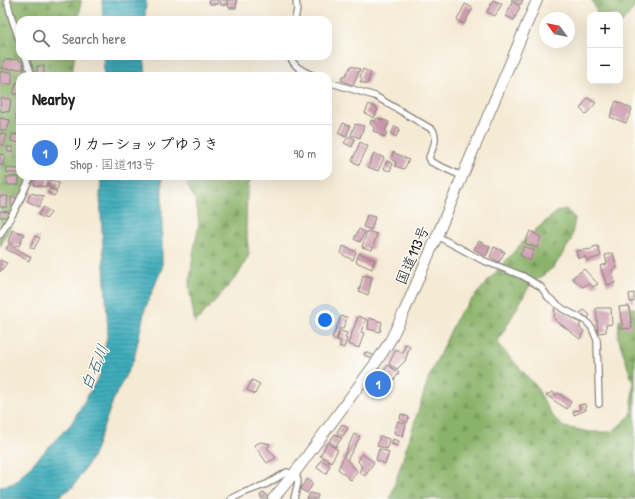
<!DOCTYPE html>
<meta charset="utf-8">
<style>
body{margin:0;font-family:"Patrick Hand","Klee One",sans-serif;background:#f2f2f2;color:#222}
.controls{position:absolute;right:12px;top:12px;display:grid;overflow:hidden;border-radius:8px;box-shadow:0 4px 16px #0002}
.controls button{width:36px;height:36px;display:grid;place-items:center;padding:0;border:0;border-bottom:1px solid #e0e0e0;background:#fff;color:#222;font:20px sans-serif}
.compass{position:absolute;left:539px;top:12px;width:36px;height:36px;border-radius:50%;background:#fff;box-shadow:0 4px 16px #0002;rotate:303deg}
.you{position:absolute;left:325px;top:320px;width:14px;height:14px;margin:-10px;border:3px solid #fff;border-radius:50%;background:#1a73e8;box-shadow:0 0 0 6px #1a73e833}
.badge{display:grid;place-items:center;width:26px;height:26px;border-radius:50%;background:#c8321e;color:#fff;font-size:13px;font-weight:700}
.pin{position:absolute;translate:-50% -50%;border:2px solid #fff;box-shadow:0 1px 4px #0006}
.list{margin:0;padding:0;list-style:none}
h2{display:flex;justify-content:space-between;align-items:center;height:52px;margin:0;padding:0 16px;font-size:17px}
h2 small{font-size:13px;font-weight:400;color:#767676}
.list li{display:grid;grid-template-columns:26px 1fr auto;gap:12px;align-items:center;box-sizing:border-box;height:56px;padding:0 16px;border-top:1px solid #e0e0e0}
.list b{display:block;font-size:15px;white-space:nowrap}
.list p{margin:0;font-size:13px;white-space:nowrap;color:#767676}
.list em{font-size:13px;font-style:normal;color:#767676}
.icon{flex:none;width:22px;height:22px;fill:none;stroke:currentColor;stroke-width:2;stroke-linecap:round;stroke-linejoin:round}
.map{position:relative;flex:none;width:635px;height:499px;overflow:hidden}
.search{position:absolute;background:#fff;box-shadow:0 4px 16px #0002;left:16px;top:16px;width:316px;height:44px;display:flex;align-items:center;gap:10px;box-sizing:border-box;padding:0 14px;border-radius:12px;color:#767676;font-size:15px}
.panel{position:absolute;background:#fff;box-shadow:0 4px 16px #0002;left:16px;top:72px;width:316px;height:108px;border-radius:12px}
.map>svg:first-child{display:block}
.forest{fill:url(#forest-firs);stroke:#536742}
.water{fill:url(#water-rules);stroke:#2e646c}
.building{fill:#ca95ab}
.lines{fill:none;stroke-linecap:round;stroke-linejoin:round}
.street-casing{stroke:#888378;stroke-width:8}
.highway-casing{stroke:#888378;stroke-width:12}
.street{stroke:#fff;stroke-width:5.5}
.highway{stroke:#fff;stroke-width:10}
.labels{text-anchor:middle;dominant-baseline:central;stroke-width:3;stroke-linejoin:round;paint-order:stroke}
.street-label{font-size:15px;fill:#1c1c1c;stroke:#fdfcf7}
.water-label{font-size:16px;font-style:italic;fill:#2c5d64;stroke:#fdfcf7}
</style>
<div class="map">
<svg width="635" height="499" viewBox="0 0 635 499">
<defs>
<pattern id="forest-firs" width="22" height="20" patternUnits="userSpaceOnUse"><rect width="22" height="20" fill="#8ab269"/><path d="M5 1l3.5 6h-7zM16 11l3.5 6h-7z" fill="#76985a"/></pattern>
<pattern id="water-rules" width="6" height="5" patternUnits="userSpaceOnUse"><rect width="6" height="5" fill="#3fadbc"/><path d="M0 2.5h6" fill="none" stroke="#348c98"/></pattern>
</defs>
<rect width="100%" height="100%" fill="#fdfcf7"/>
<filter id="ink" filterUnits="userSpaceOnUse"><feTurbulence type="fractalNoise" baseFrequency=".025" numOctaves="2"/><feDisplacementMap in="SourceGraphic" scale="8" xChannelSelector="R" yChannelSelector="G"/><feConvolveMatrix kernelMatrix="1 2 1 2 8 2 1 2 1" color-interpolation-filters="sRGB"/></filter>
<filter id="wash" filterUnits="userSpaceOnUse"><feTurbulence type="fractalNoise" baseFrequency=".012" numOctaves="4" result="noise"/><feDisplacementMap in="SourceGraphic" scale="16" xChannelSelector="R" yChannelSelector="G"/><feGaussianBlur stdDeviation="0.9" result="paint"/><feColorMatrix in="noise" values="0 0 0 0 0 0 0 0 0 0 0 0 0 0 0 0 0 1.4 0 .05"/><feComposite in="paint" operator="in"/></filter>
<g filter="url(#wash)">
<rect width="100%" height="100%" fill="#f5ead4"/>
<path class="forest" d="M0,0H81L79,20H20V56H75L71,76H20V176H37L0,247Z
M592,0H635V7L620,25V15H598Z
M186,176H257L250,181L247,193L246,229L249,255L238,275L195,323L189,287L193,255L199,223L196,202L187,184Z
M566,209L575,218L571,241L554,267L530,285L497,343L536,386L551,414L564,427L590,432H612L631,415L633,383L618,337L619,320L630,308H635V499H390L429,377L458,315L526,238L558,211Z"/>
<path class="water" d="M102,0H146L145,20H103Z
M103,56H144L146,76H104Z
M101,176H162V268L145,309L134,359L114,398L93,456L73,487L55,499H0V487L14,483L71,424L99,376L108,332L100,197Z"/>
<g id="blocks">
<path class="building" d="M209,0H218V4H210Z
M220,0H227V5H221Z
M228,0H237L236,8H229Z
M493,0L502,4L495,16L487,12Z
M511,0H523L520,5Z
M512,2L520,7L514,20L506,16Z
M465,4L473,8L464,24L457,20Z
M19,59L20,61L23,62V69H2L4,60Z
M25,66L28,67L27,76H22Z
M37,66H44V75H37Z
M351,66L360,69L353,85L341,80L343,76H345Z
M363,69L371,73L367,84L360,82L362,79L360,77Z
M0,72H12V84H0Z
M17,82H20V91L18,94H13Z
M1,98L11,99L9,112L0,111Z
M18,98L20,99V121L16,120Z
M587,98L596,103L586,114L580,109Z
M616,101L632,109L626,123L610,117Z
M369,104L378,109L374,118L365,113Z
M0,118L10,120L7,131L0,130Z
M377,118L389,122L385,131L387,132L385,137L379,135V133L373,131L374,127L370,124L371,120L375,122Z
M343,123L350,126L346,137L338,133Z
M355,124L364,126L360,138L351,135Z
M395,126L400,129L396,137L391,134Z
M18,132H20V143L11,141L12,134L17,135Z
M0,133L7,135L3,146L0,145Z
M349,136L355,139L352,147L344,143Z
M360,142L368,146L359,165L352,161Z
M7,147H13V152H8Z
M393,152L409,160L404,169L395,166L396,162L391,159Z
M374,153L384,158L378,171L368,167Z
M0,154L5,155L2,166L0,165Z
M387,161L393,164L390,171L384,169Z
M6,168L20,169V173H7Z
M6,177H19V185H8Z
M35,177L48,179L46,187L34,185Z
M50,180L59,183L57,190L48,187Z
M50,189L57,192L54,196L48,193Z
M31,193L44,196L39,207L27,201Z
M0,196H8L7,207H0Z
M11,197L17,198L16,206L11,205Z
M44,207L51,213L46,219L38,215Z
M0,211L9,212L8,217H0Z
M367,215L375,217L371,230L363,227Z
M359,229L365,232L360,242L354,239Z
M12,230L24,234L19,246L8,242Z
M367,231L377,234L372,250L362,247Z
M530,231L541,237L537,248L525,243Z
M35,236L40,238L34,249L30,247Z
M479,241L490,247L486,256L474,249Z
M9,244L31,257L29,261L6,249Z
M343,246L356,252L353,260L341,254Z
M524,246L534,250L530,261L520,255Z
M598,246L601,256L586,261V257L578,258L576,251L593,249V247Z
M494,247L505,252L499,262L490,257Z
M359,253L375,260L372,269L356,262Z
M613,253L617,268L612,270L615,283L607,285L600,266L607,264L605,255Z
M0,260L7,263L0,272Z
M584,269L598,284L593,287L589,283L583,287L572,278Z
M363,275L372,277L368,295L359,291Z
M634,293V302H630L629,294Z
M555,305L581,324L579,327L584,331L580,339L554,319Z
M629,306L632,328L623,329L619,307Z
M596,308H611L612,324L606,325V332L598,333Z
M584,310L590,315L587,320L580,313Z
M341,316L347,317L343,329H339L336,340L332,338Z
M358,316L366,319L361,332L364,333L359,348L348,344Z
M369,318L382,322L380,332L368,329Z
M340,331L347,333L345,338L347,339L344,348L339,346L341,341L337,340Z
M405,344L410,346L405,361L397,369L389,364L396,349L403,353Z
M365,352L376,356L375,360L364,355Z
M388,365L399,373L393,381L382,373Z
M252,380L260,384L255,394L247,390Z
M553,392L556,395L558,393L571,402L567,409L546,395Z
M585,404L586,410L574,415L573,411L580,410L579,405Z
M401,414L409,417L407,423L400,419Z
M398,421L406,424L403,436L394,433Z
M342,424L348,428L343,436L337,432Z
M335,434L342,438L335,447L329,442Z
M354,434L360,437L347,460L357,471L351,480L338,469Z
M380,436L389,439L387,449L377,446Z
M393,439L399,441L397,446L391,444Z
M261,442L270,444L267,448L276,458L267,463L254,445Z
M327,443L338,450L331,462L320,456Z
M379,449L389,452L385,464L376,460Z
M362,454L374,462L365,476L359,472L362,467L358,461Z
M321,460L330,465L326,474L317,468Z
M307,479L313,484L307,493L300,489Z
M264,492L269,499H262L260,495Z
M310,493L318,495L317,499H307Z"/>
</g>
</g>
<g filter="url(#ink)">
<use href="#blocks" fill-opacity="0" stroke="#888378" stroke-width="1"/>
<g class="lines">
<defs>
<path id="street" d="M7,0L12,19L20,42
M295,20L297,9L296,0
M25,56L32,76
M290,56C294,68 304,71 314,76
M328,82L375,96L433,130C438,139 433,148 429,157L431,162L462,176
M0,235L15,210L31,176
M437,236L482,260L523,276L541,287L548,297L563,309L586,321L592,328L597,340L599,404
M231,499L243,493L267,484L287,472L292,476
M294,499L298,482L296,472"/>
<path id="highway" d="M273,499L296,471L377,361L390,341L404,312L437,236L537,0"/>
</defs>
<use href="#street" class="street-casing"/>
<use href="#highway" class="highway-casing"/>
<use href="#street" class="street"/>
<use href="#highway" class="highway"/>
</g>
</g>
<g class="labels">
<g class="street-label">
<text transform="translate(412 255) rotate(-67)">国道113号</text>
</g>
<g class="water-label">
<text transform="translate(94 367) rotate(-67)">白石川</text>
</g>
</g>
</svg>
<div class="controls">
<button>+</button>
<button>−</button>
</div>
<svg class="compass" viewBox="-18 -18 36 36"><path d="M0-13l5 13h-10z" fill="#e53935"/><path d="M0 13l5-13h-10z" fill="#767676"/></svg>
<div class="you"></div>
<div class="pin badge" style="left:378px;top:384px;background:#3f7fe0">1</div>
<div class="search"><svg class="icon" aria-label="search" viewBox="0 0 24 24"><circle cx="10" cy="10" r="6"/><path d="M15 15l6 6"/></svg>Search here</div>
<section class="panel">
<h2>Nearby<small></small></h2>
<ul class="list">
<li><span class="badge" style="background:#3f7fe0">1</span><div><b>リカーショップゆうき</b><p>Shop · 国道113号</p></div><em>90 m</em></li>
</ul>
</section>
</div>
